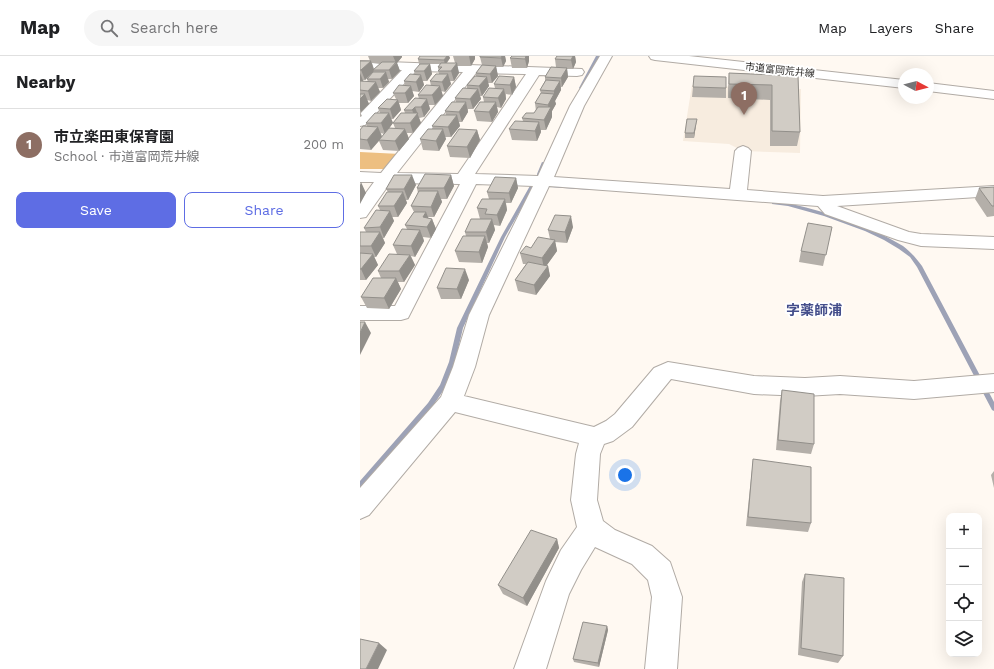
<!DOCTYPE html>
<meta charset="utf-8">
<style>
body{margin:0;font-family:"Work Sans","Noto Sans JP",sans-serif;background:#f6f6f6;color:#202124}
.controls{position:absolute;right:12px;bottom:12px;display:grid;overflow:hidden;border-radius:8px;box-shadow:0 4px 16px #0002}
.controls button{width:36px;height:36px;display:grid;place-items:center;padding:0;border:0;border-bottom:1px solid #e0e0e0;background:#fff;color:#202124;font:20px sans-serif}
.compass{position:absolute;left:538px;top:12px;width:36px;height:36px;border-radius:50%;background:#fff;box-shadow:0 4px 16px #0002;rotate:97deg}
.you{position:absolute;left:265px;top:419px;width:14px;height:14px;margin:-10px;border:3px solid #fff;border-radius:50%;background:#1a73e8;box-shadow:0 0 0 6px #1a73e833}
.badge{display:grid;place-items:center;width:26px;height:26px;border-radius:50%;background:#5e6de4;color:#fff;font-size:13px;font-weight:700}
.pin{position:absolute;translate:-50% -33px;filter:drop-shadow(0 1px 2px #0008)}
.pin::after{content:'';position:absolute;top:21px;width:14px;height:12px;background:inherit;clip-path:polygon(0 0,100% 0,50% 100%)}
.list{margin:0;padding:0;list-style:none}
h2{display:flex;justify-content:space-between;align-items:center;height:52px;margin:0;padding:0 16px;font-size:17px}
h2 small{font-size:13px;font-weight:400;color:#757577}
.list li{display:grid;grid-template-columns:26px 1fr auto;gap:12px;align-items:center;box-sizing:border-box;height:72px;padding:0 16px;border-top:1px solid #e0e0e0}
.list b{display:block;font-size:15px;white-space:nowrap}
.list p{margin:0;font-size:13px;white-space:nowrap;color:#757577}
.list em{font-size:13px;font-style:normal;color:#757577}
.actions{display:flex;gap:8px;padding:12px 16px}
.actions a{flex:1;padding:9px 0;border:1px solid #5e6de4;border-radius:8px;text-align:center;font-size:14px;color:#5e6de4}
.actions .main{background:#5e6de4;color:#fff}
.icon{flex:none;width:22px;height:22px;fill:none;stroke:currentColor;stroke-width:2;stroke-linecap:round;stroke-linejoin:round}
.map{position:relative;flex:none;width:634px;height:613px;overflow:hidden}
header{display:flex;align-items:center;gap:24px;box-sizing:border-box;height:56px;padding:0 20px;background:#fff;border-bottom:1px solid #e0e0e0}
header strong{font-size:19px}
nav{display:flex;gap:22px;margin-inline-start:auto;font-size:14px}
.search{width:280px;height:36px;background:#f6f6f6;display:flex;align-items:center;gap:10px;box-sizing:border-box;padding:0 14px;border-radius:22px;color:#757577;font-size:15px}
main{display:flex}
aside{flex:1;background:#fff}
.map>svg:first-child{display:block}
.built{fill:#f7ecdf}
.green{fill:#edbf81}
.lines{fill:none;stroke-linecap:round;stroke-linejoin:round}
.stream{fill:#9da2b6;fill-rule:evenodd}
.minor-casing{stroke:#b1aba5;stroke-width:2}
.minor{fill:#fff;fill-rule:evenodd}
.wall{fill:#b4afa9;fill-rule:evenodd}
.shaded-wall{fill:#928f8a}
.building{fill:#d1ccc5;stroke:#928f8a}
.labels{text-anchor:middle;dominant-baseline:central;stroke-width:4;stroke-linejoin:round;paint-order:stroke}
.far-street-label{font-size:10px;fill:#2c2a28;stroke:#fff}
.quarter-label{font-size:14px;font-weight:bold;fill:#444e8b;stroke:#fff}
</style>
<header>
<strong>Map</strong>
<div class="search"><svg class="icon" aria-label="search" viewBox="0 0 24 24"><circle cx="10" cy="10" r="6"/><path d="M15 15l6 6"/></svg>Search here</div>
<nav><a>Map</a><a>Layers</a><a>Share</a></nav>
</header>
<main>
<aside>
<h2>Nearby<small></small></h2>
<ul class="list">
<li><span class="badge" style="background:#8d6e63">1</span><div><b>市立楽田東保育園</b><p>School · 市道富岡荒井線</p></div><em>200 m</em></li>
</ul>
<div class="actions"><a class="main">Save</a><a>Share</a></div>
</aside>
<div class="map">
<svg width="634" height="613" viewBox="0 0 634 613">
<rect width="100%" height="100%" fill="#fff9f2"/>
<path class="built" d="M332,29L441,33L440,97L383,95L369,88L323,85Z"/>
<path class="green" d="M0,96L40,98L25,113H0Z"/>
<g class="lines">
<path class="stream" d="M236,0H240L223,32L220,33L219,32Z
M182,106L186,107L181,119H177V118Z
M171,128H173L175,129L145,181L103,272L95,306L85,332L72,351L2,432L0,433V425L68,347L80,329L89,306L97,272L141,181Z
M187,129L231,132L233,133L231,134L189,131H187Z
M412,146C421,145 431,148 440,150C472,158 514,172 543,190C551,196 556,202 562,210L634,346V355L632,354L557,211L550,201L539,193L524,184L505,175L464,160L428,150L412,148Z"/>
<defs>
<path id="minor" d="M240,0H252L224,50L194,121L370,133L375,95L378,92L383,90L388,92L391,95L387,134L463,140L634,130V140L477,150L549,176L561,178L634,181V193L561,190L538,184L465,158L458,150L189,130L129,259L115,311L104,340L234,371L246,365L255,358L294,312L308,306L394,320L445,322L480,320L554,325L634,318V336L554,343L480,338L445,340L394,338L311,323L272,371L253,385L244,388L240,398L237,444L243,465L255,474L292,490L310,506L322,541L317,613H285L292,541L288,524L272,508L235,491L221,514L209,538L186,613H154L186,525L201,494L217,471L211,444L216,398L219,387L95,356L9,459L0,463V432L81,341L93,311L109,259L173,130L116,128L48,262L41,264H0V250H35L100,128L30,127L6,161L0,162V145L14,126H0V116L21,117L103,16L56,15L5,69L0,70V58L42,14L0,13V5L222,13L224,16L222,19L217,20L179,19L115,118L178,120L210,50ZM116,17L166,18L98,118L37,117Z
M289,0H329L544,24V32L295,4L291,3Z
M568,27L634,35V43L568,35Z"/>
</defs>
<use href="#minor" class="minor-casing"/>
<use href="#minor" class="minor"/>
</g>
<path class="wall" d="M8,0H42V1L37,7L40,15L32,23H28L29,26L23,32H18L20,36L11,45L7,44L9,48L1,56H0L2,60L0,61V5H10ZM12,7L20,8L14,13ZM12,17L7,23L8,26H4L3,24H5Z
M60,0H89L90,2L87,7H95L93,0H115V3L111,10H97L99,17L94,25H90L91,28L85,36L81,35L83,40L75,49H69L70,53L64,61L59,62L61,67L53,77H47L49,83L39,95L23,94L19,85L11,94L0,93V74L7,71L6,67L20,57L18,52L36,43L33,37L45,30L44,25L55,18L54,15L69,8H59L58,3ZM70,8H80L78,11L79,18L70,25L71,30L58,39L59,43L44,54L45,57L33,67L35,72H29L33,67L31,63H33L41,54L39,47H48L54,40L52,35L59,36L64,29L63,25H67L72,18ZM21,77L24,78L22,81Z
M120,0H145L146,5L143,11H136L138,20L132,27H128L129,30L122,40H120L121,43L113,53H108V56L102,66H99L100,70L91,81H85L86,83L79,95L63,94L60,83L73,73L72,70L86,59L85,55L96,46L95,42L107,32V29L116,20V17L122,9L120,1Z
M152,0H169V5L167,12H152L150,2Z
M215,0L216,6L213,13H207L208,21L202,31H201V34L195,45L196,48L192,55V61L186,74H181V76L177,85L152,84L149,73L163,65L162,62L174,57L176,55L175,47L181,38L180,34L185,25V21L196,11L195,3Z
M369,17L438,20L440,76L437,90H410V44L368,42V32Z
M154,21L156,31L152,39L146,38V43L141,52L137,51L138,56L132,66L117,65L114,55L124,46L123,41L135,32L134,28Z
M333,31L366,32V42L332,41Z
M336,69L334,82H325V77Z
M117,74L120,84L110,102L90,101L87,90Z
M91,119L94,130L87,143H81L82,146L74,161H68V162L72,163L76,173L71,182L63,181L64,185L55,201L51,200L55,209L44,226H38L41,233L29,253L7,252L1,241L21,222L18,215L37,198L33,189L47,173L45,169L54,156L51,150L58,137L57,132Z
M156,122L158,132L151,147H146L147,154L140,170L134,169L135,174L129,187H127L128,191L122,207L99,206L95,195L106,180L105,176L120,163L117,152L129,143L127,136Z
M56,129L48,144H46L47,147L38,161H32L34,165L24,182H23L25,187L16,201H14L18,209L6,224H0V176H6L4,172L20,154L18,150L28,136L26,133Z
M634,131V160L627,161L615,143L619,132Z
M213,171L207,187L195,186L197,195L187,209L188,210L190,220L176,239L158,235L155,224L166,208H163L160,197L190,183L188,174Z
M472,171L463,210L439,206L441,195Z
M109,224L101,243H81L77,232Z
M422,334L454,388L451,398L416,394L420,345Z
M393,403L451,467L448,476L386,470L392,413Z
M634,415V432L631,419Z
M197,483L199,492L167,550L143,538L138,529Z
M445,518L483,600L478,607L438,599L442,526Z
M247,570L248,574L239,611L214,606L213,603Z"/>
<path class="shaded-wall" d="M33,0H42V1L37,7L40,15L32,23L29,14L36,7Z
M87,0H89L90,2L85,9L84,4Z
M109,0H115V3L111,10Z
M142,0H145L146,5L143,11L141,2Z
M166,0H169V5L167,12L165,3Z
M213,0H215L216,6L213,13L211,4Z
M11,5L14,14H13L14,15L5,24L1,14Z
M97,7L99,17L94,25L91,15Z
M70,8L72,18L67,25L64,15Z
M136,10L138,20L132,27L130,18Z
M207,12L208,21L202,31L201,22Z
M26,16L29,26L23,32L20,23Z
M0,17L4,27L0,31Z
M88,18L91,28L85,36L82,26Z
M61,19L64,29L59,36L56,26Z
M127,21L129,30L122,40L119,30Z
M154,21L156,31L152,39L150,29Z
M200,25L201,34L195,45L196,48L192,55V61L186,74L184,64L189,55L188,49L194,38V35Z
M16,26L20,36L11,45L8,35Z
M51,30L54,40L48,47L45,37Z
M80,30L83,40L75,49L72,39Z
M118,33L121,43L113,53L110,43Z
M144,33L146,43L141,52L138,42Z
M5,38L9,48L1,56L0,53V43Z
M67,43L70,53L64,61L61,51Z
M38,44L41,54L33,63L30,53Z
M106,46L108,56L102,66L99,56Z
M136,46L138,56L132,66L129,56Z
M55,51L61,67L53,77L50,67L55,61L52,54Z
M29,57L33,67L25,78L21,67Z
M97,59L100,70L91,81L88,71Z
M337,63L336,69L334,82V77Z
M179,66L181,76L177,85L175,75Z
M18,71L22,81L11,94L7,84Z
M45,73L49,83L39,95L35,85Z
M83,73L86,83L79,95L76,85Z
M117,74L120,84L110,102L107,91Z
M52,119L56,129L48,144L44,133Z
M91,119L94,130L87,143L84,132Z
M156,122L158,132L151,147L149,137Z
M1,126L6,137L0,148V129Z
M78,135L82,146L74,161L71,151Z
M43,136L47,147L38,161L34,150Z
M145,143L147,154L140,170L137,159Z
M30,155L34,165L24,182L20,171Z
M66,156L70,166L72,163L76,173L71,182L63,161Z
M211,160L213,171L207,187L205,176Z
M132,163L135,174L129,187L126,176Z
M60,174L64,185L55,201L51,190Z
M20,176L25,187L16,201L11,190Z
M125,180L128,191L122,207L119,196Z
M195,184L197,195L184,213L182,202Z
M13,198L18,209L6,224L1,213Z
M50,199L55,209L44,226L39,215Z
M188,210L190,220L176,239L174,229Z
M105,213L109,224L101,243L97,233Z
M36,222L41,233L29,253L24,242Z
M5,266L11,277L0,299V277Z
M197,483L199,492L167,550L163,542Z
M247,570L248,574L239,611L238,607Z
M19,587L27,594L18,613H6Z"/>
<path class="building" d="M60,0H87L84,4L58,3Z
M120,0H142L141,2L120,1Z
M152,0H166L165,3L150,2Z
M197,0H213L211,4L195,3Z
M0,5H11L1,14H0Z
M22,6H36L29,14H13Z
M81,7H97L91,15H78L82,11H78Z
M60,8H70L64,15H54Z
M122,9L136,10L130,18L116,17Z
M191,11L207,12L201,22L185,21Z
M13,16H26L20,23H7Z
M369,17L438,20L440,76L412,75V29L369,28Z
M50,18L61,19L56,26L44,25Z
M76,18H88L82,26L70,25Z
M115,20L127,21L119,30L107,29Z
M139,20L154,21L150,29L134,28Z
M334,20L366,21V32L333,31Z
M186,24L200,25L194,35L180,34Z
M0,25L16,26L8,35L0,34Z
M39,29L51,30L45,37H33Z
M66,29L80,30L72,39H58Z
M103,32L118,33L110,43L95,42Z
M129,32L144,33L138,42L123,41Z
M181,37L194,38L188,49L175,47Z
M0,38H5L0,43Z
M55,42L67,43L61,51H55L52,54H44Z
M27,43L38,44L30,53L18,52Z
M92,46H106L99,56L85,55Z
M120,46H136L129,56L114,55Z
M178,51H191L184,64L162,62L166,57H174Z
M15,57H29L21,67H6Z
M41,57H58L50,67H33Z
M81,59H97L88,71L72,70Z
M327,63H337L334,77H325Z
M155,65L179,66L175,75L149,73Z
M3,70L18,71L7,84L0,83V74Z
M29,72L45,73L35,85L19,84Z
M68,73H83L76,85L60,83Z
M99,73L117,74L107,91L87,90Z
M65,118L91,119L84,132H57Z
M34,119H52L44,133H26Z
M135,121L156,122L149,137L127,136Z
M634,131V150H632L619,132Z
M59,135H78L71,151L51,150Z
M27,136H43L34,150H18Z
M122,143H145L137,159L125,158L127,153L117,152Z
M16,154L30,155L20,171L4,172Z
M54,156H66L63,161L72,163L67,171L45,169Z
M195,159L211,160L205,176L188,174Z
M111,163H132L126,176H105Z
M448,167L472,171L466,199L441,195Z
M42,173L60,174L51,190L33,189Z
M0,176H20L11,190H0Z
M103,180H125L119,196L95,195Z
M178,181L195,184L182,202L160,197L166,190L171,192Z
M0,197L13,198L1,213H0Z
M29,198L50,199L39,215H18Z
M168,206L188,210L174,229L155,224Z
M86,212L105,213L97,233L77,232Z
M13,222H36L24,242L1,241Z
M0,266H5L0,277Z
M422,334L454,338V388L418,384Z
M393,403L451,411V467L388,461Z
M171,474L197,483L163,542L138,529Z
M445,518L484,522L483,600L441,592Z
M223,566L247,570L238,607L213,603Z
M0,583L19,587L6,613H0Z"/>
<g class="labels">
<g class="far-street-label">
<text transform="translate(420 14) rotate(6)">市道富岡荒井線</text>
</g>
<g class="quarter-label">
<text x="454" y="254">字薬師浦</text>
</g>
</g>
</svg>
<div class="controls">
<button>+</button>
<button>−</button>
<button><svg class="icon" aria-label="locate" viewBox="0 0 24 24"><circle cx="12" cy="12" r="6"/><path d="M12 2v4M12 18v4M2 12h4M18 12h4"/></svg></button>
<button><svg class="icon" aria-label="layers" viewBox="0 0 24 24"><path d="M12 4l9 5-9 5-9-5zM3 14l9 5 9-5"/></svg></button>
</div>
<svg class="compass" viewBox="-18 -18 36 36"><path d="M0-13l5 13h-10z" fill="#e53935"/><path d="M0 13l5-13h-10z" fill="#757577"/></svg>
<div class="you"></div>
<div class="pin badge" style="left:384px;top:59px;background:#8d6e63">1</div>
</div>
</main>
